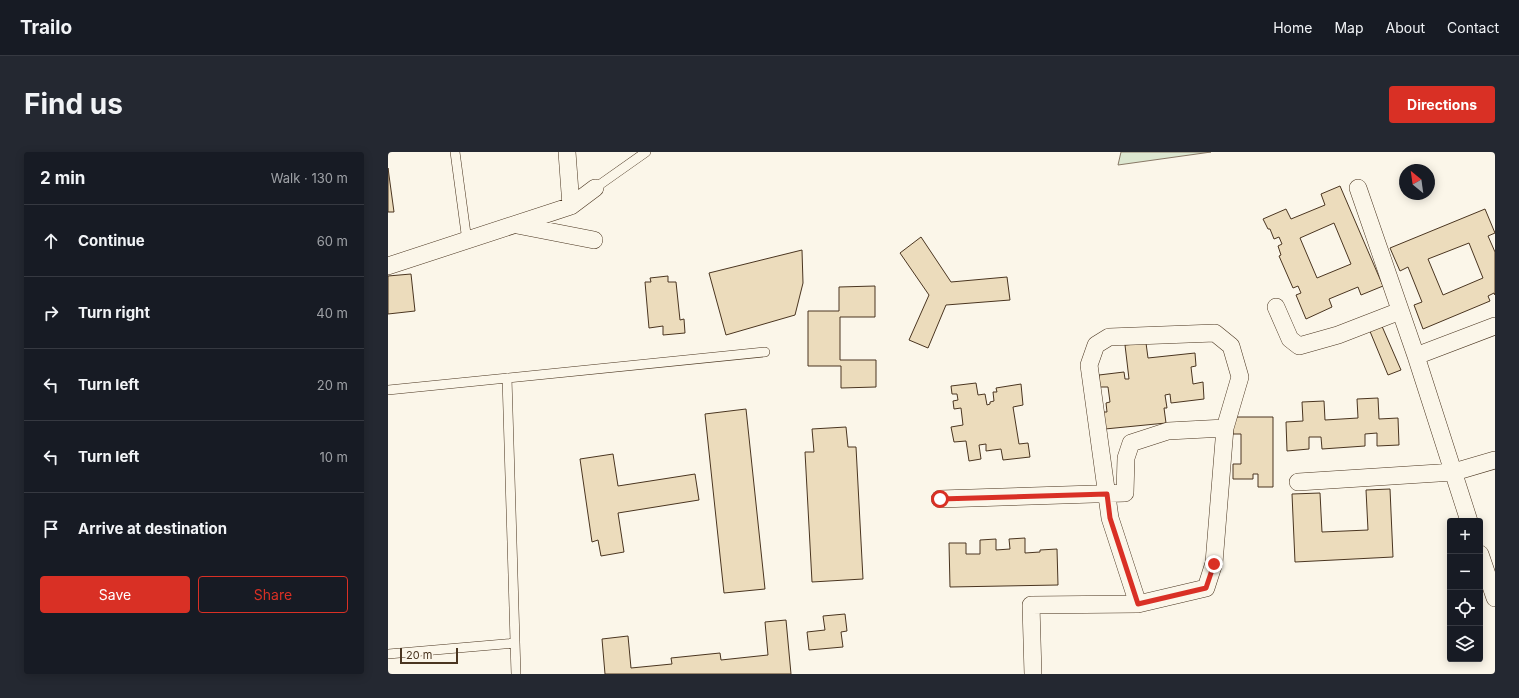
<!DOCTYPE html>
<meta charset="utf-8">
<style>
body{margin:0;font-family:Inter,sans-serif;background:#242831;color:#f1f3f6}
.controls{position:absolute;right:12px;bottom:12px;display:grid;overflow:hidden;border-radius:4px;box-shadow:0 2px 10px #0003}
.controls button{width:36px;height:36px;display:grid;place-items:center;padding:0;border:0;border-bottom:1px solid #363941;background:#171b24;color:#f1f3f6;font:20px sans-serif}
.compass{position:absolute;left:1011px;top:12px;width:36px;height:36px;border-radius:50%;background:#171b24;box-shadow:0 2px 10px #0003;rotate:331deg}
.scale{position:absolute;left:12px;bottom:10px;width:58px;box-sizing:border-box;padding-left:4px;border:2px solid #4a3520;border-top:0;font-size:11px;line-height:14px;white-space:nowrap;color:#4a3520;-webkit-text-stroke:3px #fbf6e9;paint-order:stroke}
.stop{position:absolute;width:12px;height:12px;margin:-9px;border:3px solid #d93025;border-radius:50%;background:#fff}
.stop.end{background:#d93025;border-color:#fff;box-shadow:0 1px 4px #0008}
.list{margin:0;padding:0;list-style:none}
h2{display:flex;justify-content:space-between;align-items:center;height:52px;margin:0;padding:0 16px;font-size:17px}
h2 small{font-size:13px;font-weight:400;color:#9ea1a6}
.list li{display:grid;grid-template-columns:26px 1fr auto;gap:12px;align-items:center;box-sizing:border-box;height:72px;padding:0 16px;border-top:1px solid #363941}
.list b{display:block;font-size:15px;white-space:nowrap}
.list em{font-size:13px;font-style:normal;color:#9ea1a6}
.actions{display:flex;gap:8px;padding:12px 16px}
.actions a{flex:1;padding:9px 0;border:1px solid #d93025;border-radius:4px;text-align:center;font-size:14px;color:#d93025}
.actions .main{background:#d93025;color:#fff}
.icon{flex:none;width:22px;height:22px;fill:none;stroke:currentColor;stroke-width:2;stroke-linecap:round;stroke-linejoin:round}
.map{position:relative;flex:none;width:1107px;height:522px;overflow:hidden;border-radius:4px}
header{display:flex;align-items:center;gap:24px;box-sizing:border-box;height:56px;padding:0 20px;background:#171b24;border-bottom:1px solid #363941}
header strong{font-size:19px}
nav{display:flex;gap:22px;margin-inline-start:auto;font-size:14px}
.intro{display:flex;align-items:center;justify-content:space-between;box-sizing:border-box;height:96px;padding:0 24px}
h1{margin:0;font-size:28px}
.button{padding:10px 18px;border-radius:4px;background:#d93025;color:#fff;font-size:14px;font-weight:700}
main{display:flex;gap:24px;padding:0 24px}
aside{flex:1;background:#171b24;border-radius:4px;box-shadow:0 2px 10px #0003}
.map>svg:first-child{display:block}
.green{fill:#dce7d0;stroke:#887966}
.building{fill:#ecdcbc;stroke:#4a3520;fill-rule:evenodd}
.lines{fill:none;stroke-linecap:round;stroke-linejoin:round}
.lane-casing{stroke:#4a3520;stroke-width:10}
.street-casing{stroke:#4a3520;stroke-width:18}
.lane{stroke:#fbf6e9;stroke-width:9}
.street{stroke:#fbf6e9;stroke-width:17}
.route{stroke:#d93025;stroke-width:5}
</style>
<header>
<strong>Trailo</strong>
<nav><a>Home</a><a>Map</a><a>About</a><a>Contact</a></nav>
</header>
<div class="intro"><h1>Find us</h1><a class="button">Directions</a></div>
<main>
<aside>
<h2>2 min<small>Walk · 130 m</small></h2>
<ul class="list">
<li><svg class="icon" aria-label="ahead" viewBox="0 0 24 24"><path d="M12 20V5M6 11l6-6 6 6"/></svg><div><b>Continue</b></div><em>60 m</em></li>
<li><svg class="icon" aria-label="right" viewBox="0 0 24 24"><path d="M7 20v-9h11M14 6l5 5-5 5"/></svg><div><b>Turn right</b></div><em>40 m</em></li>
<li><svg class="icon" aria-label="left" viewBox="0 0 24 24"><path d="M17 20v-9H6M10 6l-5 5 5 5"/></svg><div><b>Turn left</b></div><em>20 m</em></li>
<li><svg class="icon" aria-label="left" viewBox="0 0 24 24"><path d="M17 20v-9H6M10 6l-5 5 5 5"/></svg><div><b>Turn left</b></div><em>10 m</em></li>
<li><svg class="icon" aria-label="arrive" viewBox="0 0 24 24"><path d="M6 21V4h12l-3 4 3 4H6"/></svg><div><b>Arrive at destination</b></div></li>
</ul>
<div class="actions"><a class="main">Save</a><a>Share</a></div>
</aside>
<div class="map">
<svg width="1107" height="522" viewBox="0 0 1107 522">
<rect width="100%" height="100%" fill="#fbf6e9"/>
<path class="green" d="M733,0H823L730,13Z"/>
<path class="building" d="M0,16L6,60H0Z
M952,34L995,134L973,143L970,135L941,147L944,155L918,167L908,143L913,141L910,134L905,136L891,104L893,103L890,94L894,92L891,85L886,87L882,77H880L875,67L898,57L903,67L937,53L933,42ZM946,71L963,112L929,126L912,86Z
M1097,57L1107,81L1100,84L1107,100V143L1106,141L1100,144L1102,149L1035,177L1026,153L1034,150L1020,115L1012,119L1002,96ZM1081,91L1095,126L1055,143L1040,107Z
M533,85L563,130L619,125L622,148L558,153L540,196L521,188L541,143L512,101Z
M414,98L415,131L407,163L338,183L321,121Z
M23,122L27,159L0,162V124Z
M280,124V130H288L292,168L296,167L297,181L275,183V174L261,176L257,130H263L262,126Z
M487,134V165H452V208H488V235L453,236V214H420V159H451V135Z
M993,172L1013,218L1000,223L981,177Z
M758,191L760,206L807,201L808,214L803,215L805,232L815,230L816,247L783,251L782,242L777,243L779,256H776L778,271L717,277L715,260H719L718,251L722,250L720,235H712L711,223L736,220L737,227H741L737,193Z
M588,231L590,243L597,242L599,253L602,252V250L606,249L605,240H609L608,236L633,232L635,253L625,255L631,292L640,291L642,305L615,308L613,297L598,299V292L591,293L593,307L581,309L578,289L566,290L563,275L575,273L573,256L566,257L565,249L570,248L569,242H564L563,234Z
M990,246L991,267L1010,266L1011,293L989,294V281L977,282V294L934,297L933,285H921V297L899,299L898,270L915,269L914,250L936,249L937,268L970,266L969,247Z
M358,257L377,437L336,441L317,262Z
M845,265H885V335H870V322H865V327H845V312H853V282H845Z
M458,275L460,295H468L475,427L424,430L417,300H426L424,277Z
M225,302L230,334L307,322L311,348L230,361L236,400L213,404L210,388L204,390L192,307Z
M1002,337L1005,405L907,410L904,342L932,341L934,380L980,378L978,338Z
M637,386V401L652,400V398L669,397L670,433L562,435L561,391H578V402H592V388L608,387V398L622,397L621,387Z
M457,462L459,479L453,480L455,495L421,498L419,480L437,478L435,464Z
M398,468L403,522H217L214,487L240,484L243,516L284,512L283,506L332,501L333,508L380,503L377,470Z"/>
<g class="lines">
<defs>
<path id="lane" d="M67,0L79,89
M207,36L258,0
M119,226L128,522
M0,238L377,200
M0,502L127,491"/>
<path id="street" d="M179,0L183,54
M970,36L1028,204L1081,369
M129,73L206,88
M0,114L183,54L207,36
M888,155L902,187L911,194L950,183L1012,159
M1028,204L1107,174
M910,330L1066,320L1107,308
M552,347L737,341L738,306L743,291L780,279L837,276
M1092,402L1107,446
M645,522L643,453L750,452L722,366L701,213L708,193L721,185L827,181L843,194L852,225L837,276L826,411L818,436L750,452"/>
</defs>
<use href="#lane" class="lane-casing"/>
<use href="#street" class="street-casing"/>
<use href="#lane" class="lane"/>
<use href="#street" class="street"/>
</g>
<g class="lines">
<path class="route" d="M552,347L719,342L722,366L750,452L818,436L826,412"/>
</g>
</svg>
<div class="controls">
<button>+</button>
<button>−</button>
<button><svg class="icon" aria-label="locate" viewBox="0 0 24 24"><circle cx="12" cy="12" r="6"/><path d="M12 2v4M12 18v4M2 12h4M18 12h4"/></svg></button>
<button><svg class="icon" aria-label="layers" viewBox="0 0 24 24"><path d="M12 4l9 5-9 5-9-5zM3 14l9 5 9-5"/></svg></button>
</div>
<svg class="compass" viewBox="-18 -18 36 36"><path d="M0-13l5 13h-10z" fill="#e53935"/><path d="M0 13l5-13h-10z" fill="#9ea1a6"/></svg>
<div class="scale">20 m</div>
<div class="stop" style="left:552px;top:347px"></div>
<div class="stop end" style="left:826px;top:412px"></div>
</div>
</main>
